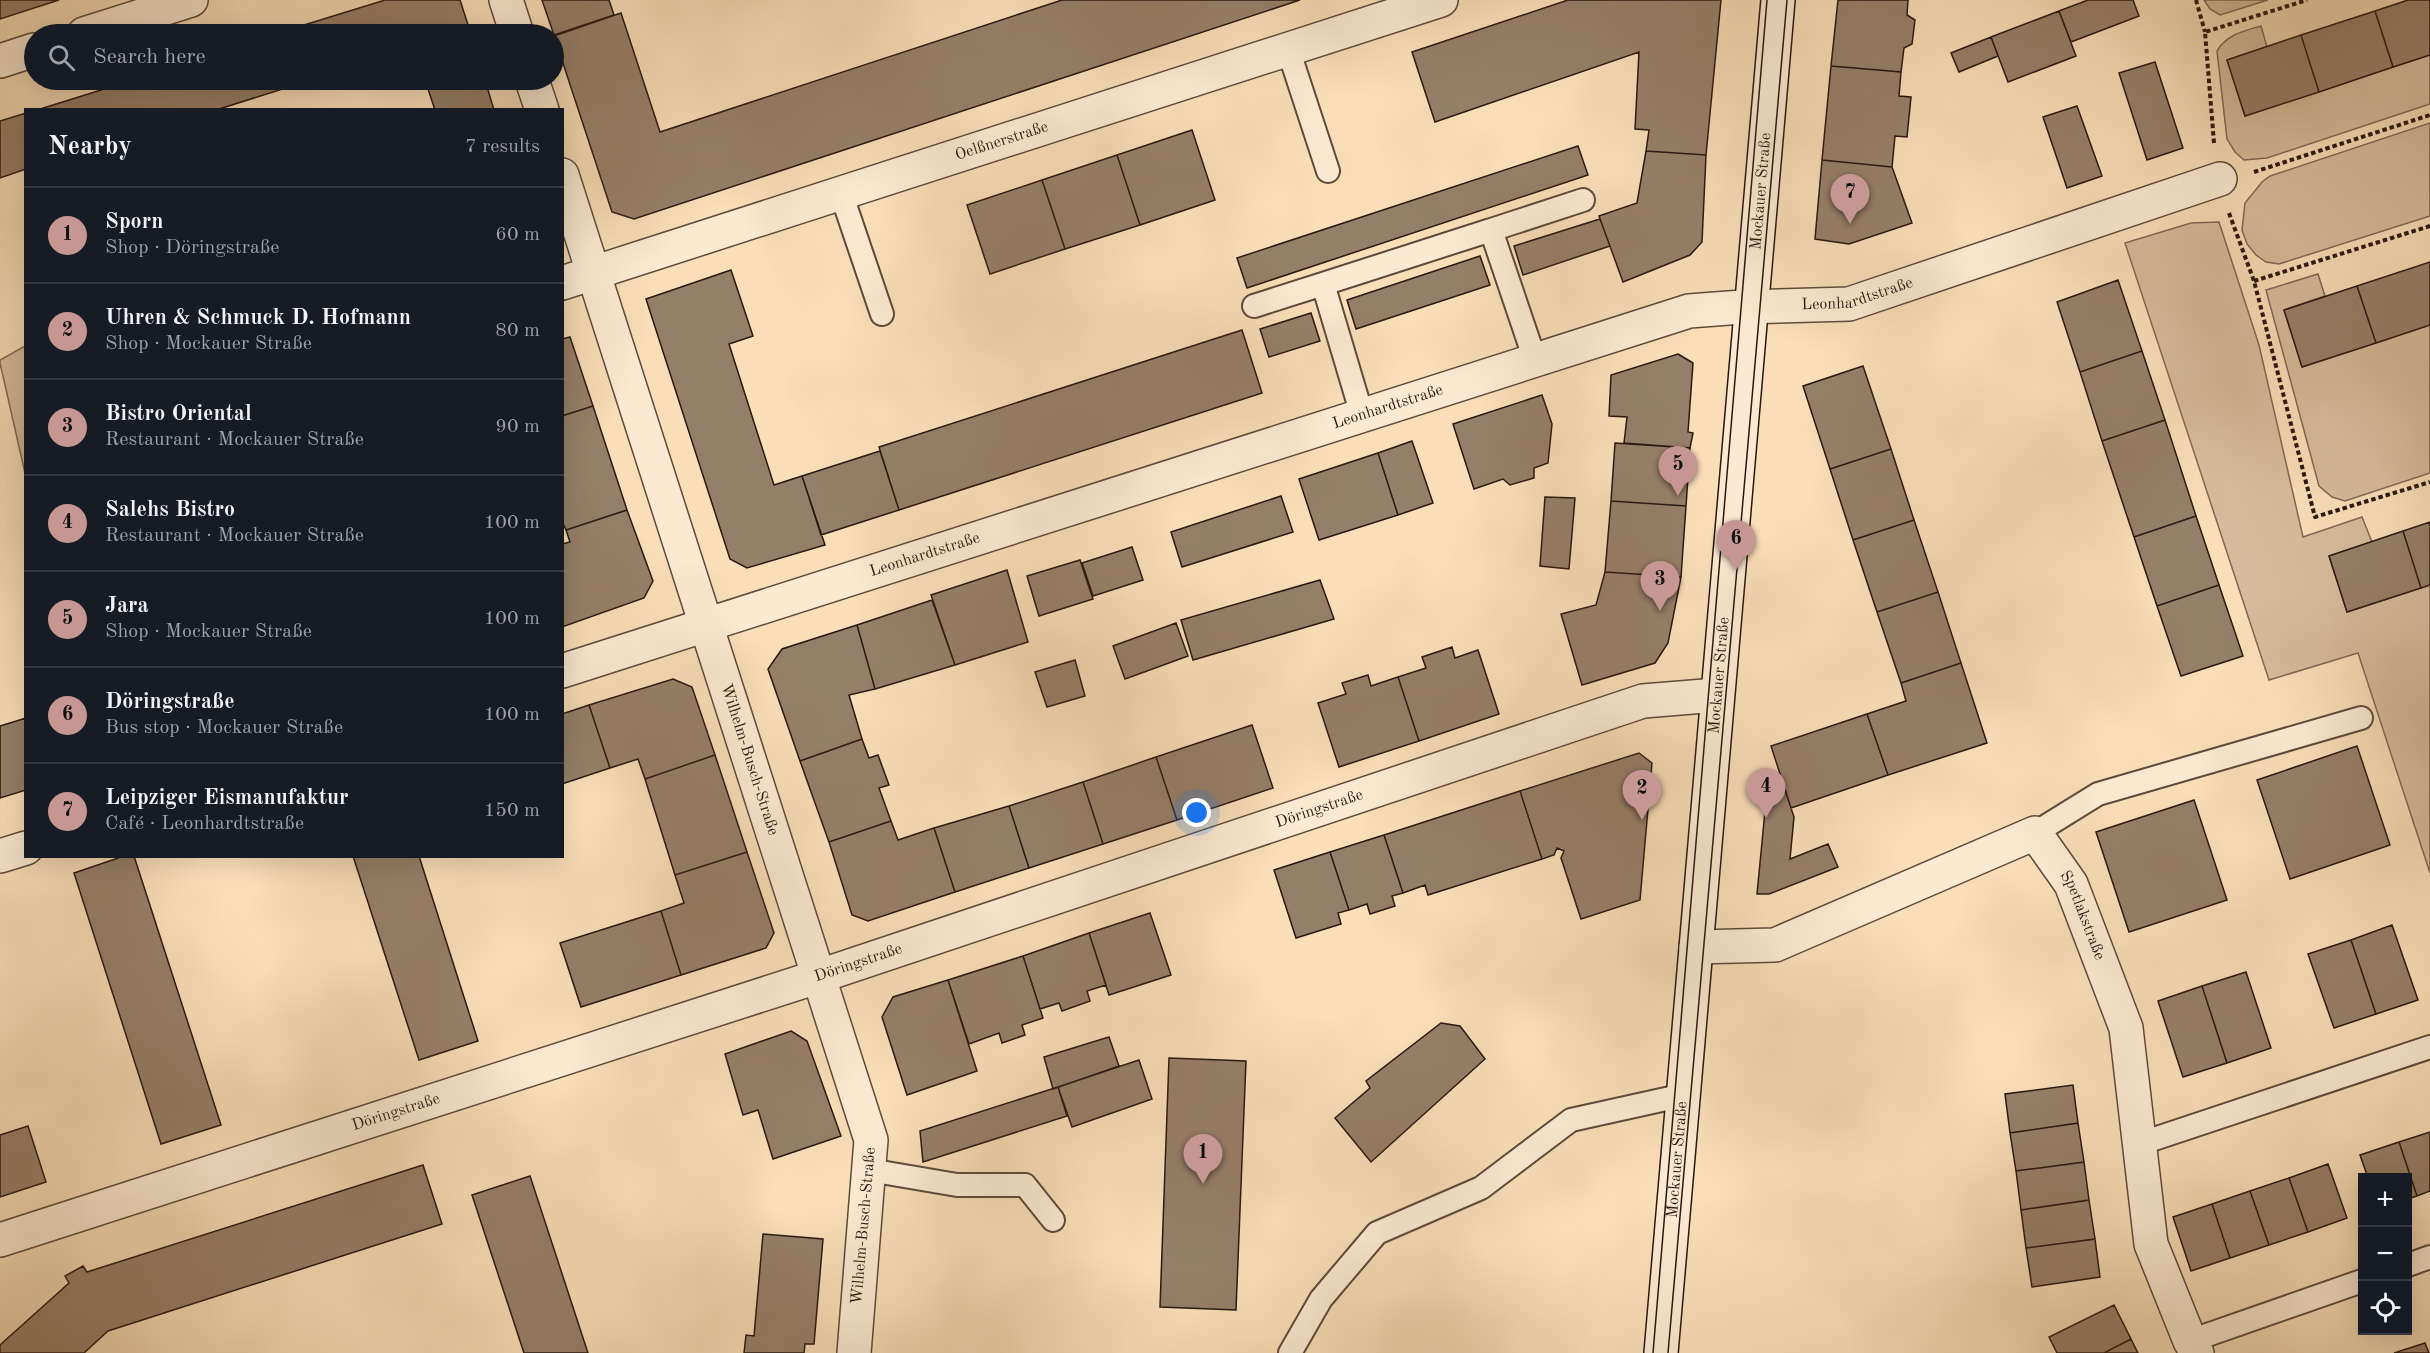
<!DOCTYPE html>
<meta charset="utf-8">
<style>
body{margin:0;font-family:"Old Standard TT",serif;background:#242831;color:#f1f3f6}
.controls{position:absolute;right:18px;bottom:18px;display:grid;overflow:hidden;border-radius:0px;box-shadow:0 6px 24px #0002}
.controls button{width:54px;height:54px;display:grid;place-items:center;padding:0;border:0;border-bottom:2px solid #363941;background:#171b24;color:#f1f3f6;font:30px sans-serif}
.you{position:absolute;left:1197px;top:813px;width:21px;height:21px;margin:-15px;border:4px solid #fff;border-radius:50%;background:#1a73e8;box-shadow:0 0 0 9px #1a73e833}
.badge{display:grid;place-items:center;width:39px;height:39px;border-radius:50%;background:#c59692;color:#111;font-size:20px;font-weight:700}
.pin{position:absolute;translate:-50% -50px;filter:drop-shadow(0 2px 3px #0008)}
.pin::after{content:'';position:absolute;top:32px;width:21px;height:18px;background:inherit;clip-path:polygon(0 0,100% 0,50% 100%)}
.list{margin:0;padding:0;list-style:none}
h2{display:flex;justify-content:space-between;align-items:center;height:78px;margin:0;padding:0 24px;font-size:26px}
h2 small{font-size:20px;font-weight:400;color:#9ea1a6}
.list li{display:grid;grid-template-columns:39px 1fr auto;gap:18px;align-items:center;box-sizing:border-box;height:96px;padding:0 24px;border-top:2px solid #363941}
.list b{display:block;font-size:22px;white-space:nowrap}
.list p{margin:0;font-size:20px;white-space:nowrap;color:#9ea1a6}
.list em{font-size:20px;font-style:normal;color:#9ea1a6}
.icon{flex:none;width:33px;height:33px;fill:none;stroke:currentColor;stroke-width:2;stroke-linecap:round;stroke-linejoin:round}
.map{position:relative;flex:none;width:2430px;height:1353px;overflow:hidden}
.search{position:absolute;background:#171b24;box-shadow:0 6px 24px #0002;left:24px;top:24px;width:540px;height:66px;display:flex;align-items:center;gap:15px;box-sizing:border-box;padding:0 21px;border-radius:33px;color:#9ea1a6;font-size:22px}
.panel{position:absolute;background:#171b24;box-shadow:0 6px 24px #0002;left:24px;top:108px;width:540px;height:750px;border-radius:0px}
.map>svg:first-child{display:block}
.green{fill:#d6bc9c;stroke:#806a56;stroke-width:1.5}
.building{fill:#967f68;stroke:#2a1811;stroke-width:1.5}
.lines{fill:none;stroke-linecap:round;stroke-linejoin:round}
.lane-casing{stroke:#5e4a3b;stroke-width:26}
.street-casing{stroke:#5e4a3b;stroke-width:36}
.secondary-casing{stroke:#2a1811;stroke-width:36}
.path{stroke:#2a1811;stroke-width:4;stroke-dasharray:4.5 3;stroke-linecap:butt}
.lane{stroke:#fbead1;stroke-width:22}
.street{stroke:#fbead1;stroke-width:33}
.secondary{stroke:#fbead1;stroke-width:33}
.tram{stroke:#2a1811;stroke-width:1.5}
.labels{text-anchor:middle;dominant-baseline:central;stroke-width:4.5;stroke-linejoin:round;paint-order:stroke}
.street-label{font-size:16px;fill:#2a1811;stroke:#fbead1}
</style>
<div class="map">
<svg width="2430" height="1353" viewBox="0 0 2430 1353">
<rect width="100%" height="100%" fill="#f9deb8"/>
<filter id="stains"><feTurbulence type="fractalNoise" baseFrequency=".00333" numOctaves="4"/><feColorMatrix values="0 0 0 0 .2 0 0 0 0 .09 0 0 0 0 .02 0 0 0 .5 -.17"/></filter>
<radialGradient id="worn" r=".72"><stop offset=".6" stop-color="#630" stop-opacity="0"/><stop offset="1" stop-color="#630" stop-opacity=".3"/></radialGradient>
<path class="green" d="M2204,0H2268L2220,15L2210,9Z
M2261,26L2267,47L2227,60L2245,116L2430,55V104L2267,158L2244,160L2235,152L2227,139L2217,51C2227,34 2244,31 2261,26Z
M2430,123V216L2279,264L2266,262L2256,255L2247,244L2242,230L2245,203L2262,182L2270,176Z
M2219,222L2259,345L2303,537L2362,517L2372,542L2329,556L2347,612L2430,585V873L2358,653L2269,680L2125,243L2191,223Z
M2318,274L2325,296L2284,310L2302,367L2430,325V473L2345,501L2332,497L2319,486L2266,290Z
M25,346V473L0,363V360Z"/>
<path class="building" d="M0,0H59L0,19Z
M385,0H460L471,34H275Z
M542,0H609L614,15L554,35Z
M1062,0H1300L634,219L612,212L554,36L621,13L660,132Z
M1721,0L1706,155L1646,151L1649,130L1635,129L1639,52L1435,122L1412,52L1568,0Z
M1838,0H1908L1907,15L1915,20L1912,44L1904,48L1901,72L1831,66Z
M2088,0H2133L2139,16L2071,42L2059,11Z
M2408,0H2430V55L2393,67L2375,11Z
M2059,11L2076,56L2008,82L1991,37Z
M2375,11L2393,67L2319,92L2301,35Z
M2301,35L2319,92L2245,116L2227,60Z
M1991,37L1998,56L1959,72L1951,53Z
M2155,62L2183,148L2147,160L2119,73Z
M1831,66L1901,72L1899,96L1911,97L1907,137L1895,136L1892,167L1822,160Z
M133,80H311L216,110H37Z
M425,80H485L494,110H435Z
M2077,106L2102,176L2067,188L2043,117Z
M26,113V169L0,178V121Z
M1192,130L1215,200L1140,225L1117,155Z
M1578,146L1588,175L1247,288L1237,258Z
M1646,151L1706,155L1702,242L1690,255L1623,282L1599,216L1637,203Z
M1117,155L1140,225L1065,249L1042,180Z
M1822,160L1892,167L1912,223L1849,244L1815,239Z
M1042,180L1065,249L990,274L967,205Z
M1600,219L1610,246L1523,275L1514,246Z
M1480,256L1490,285L1356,329L1347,300Z
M2430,262V325L2376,343L2357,286Z
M731,270L753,336L729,344L774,485L802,476L825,545L747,568L730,559L646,299Z
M2118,280L2142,351L2080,372L2057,302Z
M2357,286L2376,343L2302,367L2284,310Z
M1311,313L1320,341L1269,357L1260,329Z
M1242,330L1262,393L899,510L879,447Z
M570,337L593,406L562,416V339Z
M2142,351L2165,420L2102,441L2080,372Z
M1678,354L1693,363L1688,432L1693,433L1690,448L1624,443L1627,417L1609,416L1611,375Z
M1863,366L1891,449L1830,469L1803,386Z
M1542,395L1552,424L1548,463L1534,468V478L1510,485L1503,479L1474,489L1453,424Z
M593,406L627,510L566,530L562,521V416Z
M2165,420L2196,516L2134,537L2102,441Z
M1412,441L1433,503L1398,515L1378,453Z
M1615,443L1690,448L1686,506L1611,501Z
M1891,449L1914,520L1853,540L1830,469Z
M880,451L899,510L821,535L802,476Z
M1378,453L1398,515L1319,540L1299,479Z
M1281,496L1293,532L1182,567L1171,532Z
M1545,497L1575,498L1569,569L1540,566Z
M1611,501L1686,506L1681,577L1605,572Z
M627,510L653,581L644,598L562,627V544L570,542L566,530Z
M2196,516L2219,585L2157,606L2134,537Z
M1914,520L1938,592L1877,612L1853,540Z
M2430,522V585L2421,588L2403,531Z
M2403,531L2421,588L2347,612L2329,556Z
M1132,547L1143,580L1093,596L1082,563Z
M1080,560L1093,599L1039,616L1027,576Z
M1007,570L1028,642L955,665L931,595Z
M1605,572L1681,577L1668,643L1655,663L1582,685L1561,614L1596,605Z
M1320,580L1334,619L1193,660L1181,620Z
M2219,585L2243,656L2181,676L2157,606Z
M1938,592L1961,663L1901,683L1877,612Z
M932,600L955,665L875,689L857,625Z
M1176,623L1188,656L1125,679L1113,646Z
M857,625L875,689L849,695L862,739L800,761L768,669L782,649Z
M1452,647L1455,658L1478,650L1499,714L1419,741L1398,677L1426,668L1422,657Z
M1075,660L1085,696L1047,707L1035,672Z
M1961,663L1987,743L1888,775L1867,714L1906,701L1901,683Z
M1368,675L1371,686L1398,677L1419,741L1339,767L1318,703L1346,694L1342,683Z
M673,679L692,687L715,755L645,779L638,759L610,768L589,705Z
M589,705L610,768L562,784V714Z
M1867,714L1888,775L1791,808L1771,746Z
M26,718V790L0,798V726Z
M1252,725L1273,788L1177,820L1156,757Z
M862,739L869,758L878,755L889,785L879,788L891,821L829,842L800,761Z
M2357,746L2390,845L2290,879L2257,780Z
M1639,753L1652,763L1640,900L1581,919L1561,858L1564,851L1557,848L1554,855L1542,859L1520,791Z
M715,755L747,852L675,875L645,779Z
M1156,757L1177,820L1103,844L1083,782Z
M1780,775L1794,817L1790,859L1828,844L1838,867L1769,894H1757L1768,780Z
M1083,782L1103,844L1029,868L1009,806Z
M1520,791L1542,859L1428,895L1425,885L1403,893L1384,835Z
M2194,800L2227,900L2129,932L2096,832Z
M1009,806L1029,868L955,892L934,828Z
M891,821L898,840L934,828L955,892L868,921L852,915L829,842Z
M1384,835L1403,893L1392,896L1395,906L1370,914L1367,904L1349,910L1330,852Z
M747,852L774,933L766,948L681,975L661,911L684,903L675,875Z
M1330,852L1349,910L1338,913L1341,924L1296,938L1274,870Z
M124,856H134L221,1125L161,1144L74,873Z
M353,856H419L478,1041L419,1060Z
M661,911L681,975L581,1007L560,943Z
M1150,913L1171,975L1109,995L1089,933Z
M2392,925L2418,1000L2376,1014L2351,940Z
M1089,933L1106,985L1087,991L1090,1001L1062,1011L1059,1003L1040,1009L1023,956Z
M2351,940L2376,1014L2334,1028L2308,954Z
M1023,956L1043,1018L1022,1025L1025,1035L1002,1043L999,1033L969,1044L948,980Z
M2246,972L2271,1048L2227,1063L2202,986Z
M948,980L977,1071L907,1095L882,1017L893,997Z
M2202,986L2227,1063L2183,1077L2158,1001Z
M1441,1023L1460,1026L1485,1059L1371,1162L1335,1118L1370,1088L1366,1081Z
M791,1031L807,1041L841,1136L773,1159L758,1110L743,1115L725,1054Z
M1109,1037L1119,1066L1053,1089L1044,1057Z
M1169,1058L1246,1061L1236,1310L1160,1307Z
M1139,1060L1152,1099L1072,1127L1058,1087Z
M2073,1085L2078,1123L2010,1133L2005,1094Z
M1058,1087L1067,1116L923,1162L920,1131Z
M2078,1123L2084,1162L2016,1171L2010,1133Z
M28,1126L46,1182L0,1197V1135Z
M2430,1132V1191L2417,1196L2399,1142Z
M2399,1142L2417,1196L2408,1199V1178H2368L2360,1155Z
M2084,1162L2089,1200L2021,1210L2016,1171Z
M2328,1164L2347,1218L2308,1232L2289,1178Z
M423,1165L442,1224L108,1331L84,1353H0V1345L69,1283L65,1276L83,1266L87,1272Z
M530,1176L588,1353H524L472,1195Z
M2289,1178L2308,1232L2269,1245L2250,1191Z
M2250,1191L2269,1245L2230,1258L2212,1204Z
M2089,1200L2095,1239L2026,1248L2021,1210Z
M2212,1204L2230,1258L2191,1271L2173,1217Z
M763,1234L823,1239L814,1344H805L804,1353H744L746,1335L754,1336Z
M2095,1239L2100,1277L2032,1287L2026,1248Z
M2114,1305L2131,1339L2104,1353H2057L2049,1337Z
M2131,1339L2138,1353H2104Z
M2425,1343L2429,1353H2394Z"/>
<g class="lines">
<defs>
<path id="lane" d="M1288,49L1328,171
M841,193L882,314
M1491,230L1583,200
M1254,306L1323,284
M1362,415L1323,284L1491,230L1535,360
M2035,833L2098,794L2361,718
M2139,1144L2430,1047
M869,1170L957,1185H1025L1053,1220
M2408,1265L2430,1257
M2190,1341L2362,1281
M1290,1353L1321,1299L1377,1233L1481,1188L1571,1120L1684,1095"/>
<g id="street">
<path d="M506,0L517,34"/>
<path d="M84,34L191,0"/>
<path d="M0,61L34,50"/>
<path d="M532,80L542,110"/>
<path id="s1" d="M562,175L871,1140L854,1353"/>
<path id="s2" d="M562,283L1441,0"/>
<path id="s3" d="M562,671L1689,311L1742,307L1849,304L2220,179"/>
<path d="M0,856L26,848"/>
<path id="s4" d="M1696,947L1775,945L2035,833L2071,884L2126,1028L2151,1244L2190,1341L2197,1353"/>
<path id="s5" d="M0,1240L820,976L1643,701L1717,695"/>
</g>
<g id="secondary">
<path id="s6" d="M1661,1353L1778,0"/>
</g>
</defs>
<use href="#lane" class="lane-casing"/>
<use href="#street" class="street-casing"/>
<use href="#secondary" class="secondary-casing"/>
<path class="path" d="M2196,0L2205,32
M2214,143L2205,32L2307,0
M2254,172L2430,115
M2229,213L2254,281L2315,517L2430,482
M2254,281L2430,226"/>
<use href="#lane" class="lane"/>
<use href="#street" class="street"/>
<use href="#secondary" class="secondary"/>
<path class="tram" d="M1653,1353L1767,0
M1668,1353L1787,0"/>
</g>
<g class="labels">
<g class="street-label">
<text stroke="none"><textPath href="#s2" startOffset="462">Oelßnerstraße</textPath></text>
<text stroke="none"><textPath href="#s6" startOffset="1166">Mockauer Straße</textPath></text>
<text stroke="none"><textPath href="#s3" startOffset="1353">Leonhardtstraße</textPath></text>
<text stroke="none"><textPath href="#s3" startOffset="867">Leonhardtstraße</textPath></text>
<text stroke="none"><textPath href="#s3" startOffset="381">Leonhardtstraße</textPath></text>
<text stroke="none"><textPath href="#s6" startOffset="680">Mockauer Straße</textPath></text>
<text stroke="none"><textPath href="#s1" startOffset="614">Wilhelm-Busch-Straße</textPath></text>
<text stroke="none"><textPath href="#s5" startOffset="1388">Döringstraße</textPath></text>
<text stroke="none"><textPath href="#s4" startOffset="458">Spetlakstraße</textPath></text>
<text stroke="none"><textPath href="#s5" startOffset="902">Döringstraße</textPath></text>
<text stroke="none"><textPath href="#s5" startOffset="416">Döringstraße</textPath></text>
<text stroke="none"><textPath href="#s6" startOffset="194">Mockauer Straße</textPath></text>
<text transform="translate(864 1226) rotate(-85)">Wilhelm-Busch-Straße</text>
</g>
</g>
<rect width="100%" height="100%" filter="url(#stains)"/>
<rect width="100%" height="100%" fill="url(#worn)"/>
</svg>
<div class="controls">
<button>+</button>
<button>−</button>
<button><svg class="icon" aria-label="locate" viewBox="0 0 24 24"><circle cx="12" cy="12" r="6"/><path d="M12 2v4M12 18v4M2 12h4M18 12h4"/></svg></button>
</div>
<div class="you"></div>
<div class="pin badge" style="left:1203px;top:1184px">1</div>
<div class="pin badge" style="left:1642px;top:820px">2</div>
<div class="pin badge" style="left:1660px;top:611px">3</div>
<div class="pin badge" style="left:1766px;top:818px">4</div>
<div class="pin badge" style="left:1678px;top:496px">5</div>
<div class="pin badge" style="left:1736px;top:570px">6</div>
<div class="pin badge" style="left:1850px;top:224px">7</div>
<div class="search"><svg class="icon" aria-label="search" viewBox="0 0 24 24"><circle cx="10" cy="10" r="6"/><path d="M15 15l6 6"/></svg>Search here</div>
<section class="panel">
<h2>Nearby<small>7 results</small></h2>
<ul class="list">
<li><span class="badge">1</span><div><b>Sporn</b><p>Shop · Döringstraße</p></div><em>60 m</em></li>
<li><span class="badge">2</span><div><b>Uhren &amp; Schmuck D. Hofmann</b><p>Shop · Mockauer Straße</p></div><em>80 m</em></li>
<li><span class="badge">3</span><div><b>Bistro Oriental</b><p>Restaurant · Mockauer Straße</p></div><em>90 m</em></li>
<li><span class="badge">4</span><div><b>Salehs Bistro</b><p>Restaurant · Mockauer Straße</p></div><em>100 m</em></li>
<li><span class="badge">5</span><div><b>Jara</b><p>Shop · Mockauer Straße</p></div><em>100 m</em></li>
<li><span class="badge">6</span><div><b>Döringstraße</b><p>Bus stop · Mockauer Straße</p></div><em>100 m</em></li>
<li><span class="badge">7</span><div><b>Leipziger Eismanufaktur</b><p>Café · Leonhardtstraße</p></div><em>150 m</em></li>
</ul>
</section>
</div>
